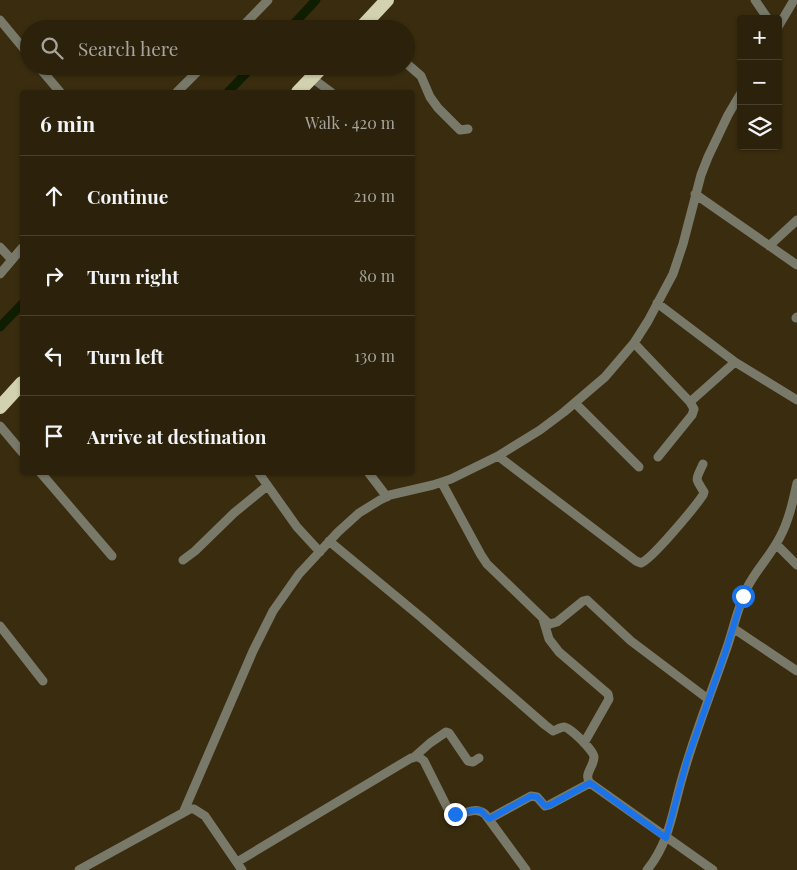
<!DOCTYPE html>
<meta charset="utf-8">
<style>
body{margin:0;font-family:"Playfair Display",serif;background:#382f19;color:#f1f3f6}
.controls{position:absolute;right:15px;top:15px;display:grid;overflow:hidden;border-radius:5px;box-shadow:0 1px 4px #0004}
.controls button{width:45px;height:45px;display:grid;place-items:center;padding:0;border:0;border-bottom:1px solid #483f2c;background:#2c220b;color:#f1f3f6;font:25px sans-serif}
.stop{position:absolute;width:15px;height:15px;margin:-11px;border:4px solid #1a73e8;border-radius:50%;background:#fff}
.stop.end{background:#1a73e8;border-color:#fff;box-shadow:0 1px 5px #0008}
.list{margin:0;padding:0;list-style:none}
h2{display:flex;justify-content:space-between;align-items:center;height:65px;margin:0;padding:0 20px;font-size:21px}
h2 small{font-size:16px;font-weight:400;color:#a6a49d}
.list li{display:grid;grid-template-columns:32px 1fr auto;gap:15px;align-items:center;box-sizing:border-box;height:80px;padding:0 20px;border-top:1px solid #483f2c}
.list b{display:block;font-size:19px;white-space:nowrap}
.list em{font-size:16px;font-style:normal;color:#a6a49d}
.icon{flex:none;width:28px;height:28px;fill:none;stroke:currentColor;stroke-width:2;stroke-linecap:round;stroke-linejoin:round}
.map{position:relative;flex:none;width:797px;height:870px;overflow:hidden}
.search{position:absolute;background:#2c220b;box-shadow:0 1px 4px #0004;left:20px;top:20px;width:395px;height:55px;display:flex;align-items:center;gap:12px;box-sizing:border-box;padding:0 18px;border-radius:28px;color:#a6a49d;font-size:19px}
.panel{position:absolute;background:#2c220b;box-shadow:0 1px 4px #0004;left:20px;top:90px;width:395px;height:385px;border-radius:5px}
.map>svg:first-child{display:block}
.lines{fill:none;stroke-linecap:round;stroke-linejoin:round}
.canal{stroke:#0f1d00;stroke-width:9}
.minor{stroke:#79796a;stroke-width:9}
.trunk{stroke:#d2d2b0;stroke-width:14}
.route{stroke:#1a73e8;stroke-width:6}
</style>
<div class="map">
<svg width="797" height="870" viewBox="0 0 797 870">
<rect width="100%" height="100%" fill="#3a2d0f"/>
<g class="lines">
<path class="canal" d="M289,29L316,0
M228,92L253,66
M0,327L22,304"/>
<path class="minor" d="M755,0L768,19
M0,20L29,55
M778,27L794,0
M240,29L268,0
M406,63L421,76L430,97L438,108L460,130L468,129
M38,66L60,92
M312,78L331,92
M177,92L203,66
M695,194L797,265
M769,246L797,220
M0,247L12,260
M0,274L22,248
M657,303L735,362L797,400
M796,318L797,317
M634,343L690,402L735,362
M575,403L639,467
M0,426L22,452
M498,456L636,561L641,563C652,559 695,507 703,495L704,492C694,477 696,480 703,464
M658,457L692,415L694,409L690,402
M40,472L112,556
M258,472L297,527L320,552
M368,472L387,497
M442,483L481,555L487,564L547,622L550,624L557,622L583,601L587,600L631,641L708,699
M329,541L422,618L545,725L553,731C556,730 561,727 564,727C570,727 594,751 594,757C594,767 583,774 590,783L713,870
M776,544L797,565
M183,560L195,551L234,513L267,486
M543,619L549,639L559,652L608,694L609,699L584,743
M0,626L43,681
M733,628L797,671
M413,758L430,743L446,732L449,733L468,761L473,762L479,758
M183,813L253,651L273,611L299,574L338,532L359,513L380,500L390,495L433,485L451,479L498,456L540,430L564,412L605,377L634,343L648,321L673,274L683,244L701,175L708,157L728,115L741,93
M489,819L531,796L537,797L545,806L549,805L590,783
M237,862L411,758C417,756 420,757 424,761L447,807C461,823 471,803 485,814L526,870
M79,870L190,809H194L205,816L242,870
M647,870C669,843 672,814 681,782C693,738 710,696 725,653C733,632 737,608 747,588C756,570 771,555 780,537C789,520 793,501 797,483"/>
<path class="trunk" d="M360,29L387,0
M298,92L323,66
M0,407L22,383"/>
</g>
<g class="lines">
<path class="route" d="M455,814C464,814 471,809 480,810L489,819L531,796L537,797L545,806L550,805L590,783L666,838L687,760L725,653L743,596"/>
</g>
</svg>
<div class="controls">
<button>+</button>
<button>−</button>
<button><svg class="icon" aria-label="layers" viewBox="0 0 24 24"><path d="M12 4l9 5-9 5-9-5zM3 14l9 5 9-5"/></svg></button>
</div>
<div class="stop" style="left:743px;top:596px"></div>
<div class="stop end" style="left:455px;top:814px"></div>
<div class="search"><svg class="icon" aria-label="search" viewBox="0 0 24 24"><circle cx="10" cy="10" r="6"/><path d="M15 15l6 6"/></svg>Search here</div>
<section class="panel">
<h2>6 min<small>Walk · 420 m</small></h2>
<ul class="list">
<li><svg class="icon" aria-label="ahead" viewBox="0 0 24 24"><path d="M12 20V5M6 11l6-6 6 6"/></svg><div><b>Continue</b></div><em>210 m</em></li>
<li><svg class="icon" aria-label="right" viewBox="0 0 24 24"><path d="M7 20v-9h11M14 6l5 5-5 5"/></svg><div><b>Turn right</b></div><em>80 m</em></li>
<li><svg class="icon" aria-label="left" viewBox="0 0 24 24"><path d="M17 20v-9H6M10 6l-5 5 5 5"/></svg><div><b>Turn left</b></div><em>130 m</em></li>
<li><svg class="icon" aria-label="arrive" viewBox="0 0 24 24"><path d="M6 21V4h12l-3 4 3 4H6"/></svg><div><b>Arrive at destination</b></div></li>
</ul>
</section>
</div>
